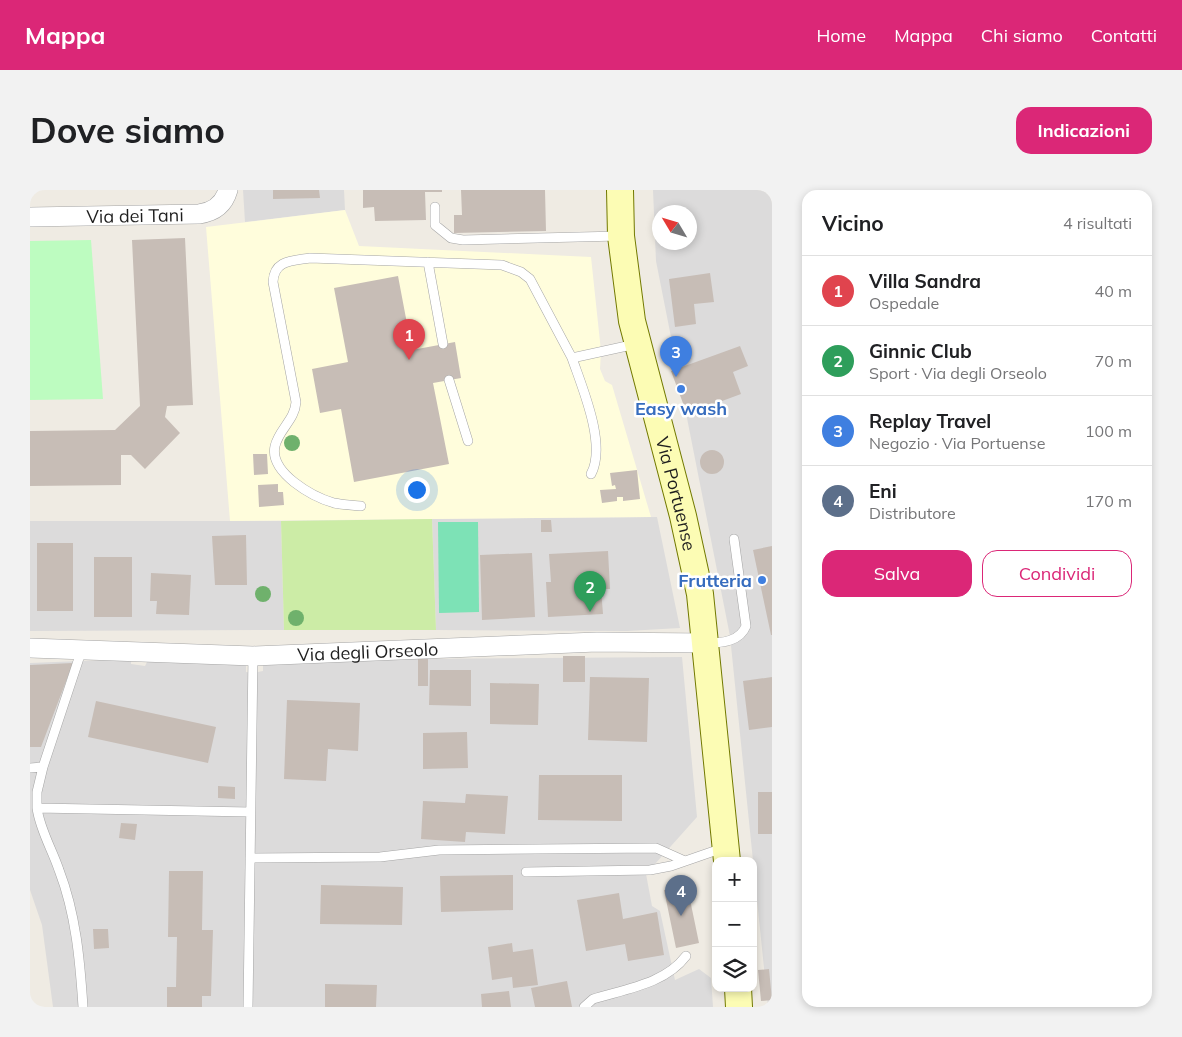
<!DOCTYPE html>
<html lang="it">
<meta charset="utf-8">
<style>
body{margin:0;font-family:Mulish,sans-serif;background:#f2f2f2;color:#202124}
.controls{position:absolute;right:15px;bottom:15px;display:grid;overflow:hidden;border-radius:10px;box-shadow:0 2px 8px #0003}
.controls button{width:45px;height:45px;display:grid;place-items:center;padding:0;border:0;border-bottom:1px solid #e0e0e0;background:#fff;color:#202124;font:25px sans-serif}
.compass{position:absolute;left:622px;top:15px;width:45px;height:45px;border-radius:50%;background:#fff;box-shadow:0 2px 8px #0003;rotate:308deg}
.you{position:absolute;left:386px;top:299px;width:18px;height:18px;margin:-12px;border:4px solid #fff;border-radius:50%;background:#1a73e8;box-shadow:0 0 0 8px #1a73e833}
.badge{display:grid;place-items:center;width:32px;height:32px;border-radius:50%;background:#db2777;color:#fff;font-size:16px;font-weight:700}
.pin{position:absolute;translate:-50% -41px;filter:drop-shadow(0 1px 2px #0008)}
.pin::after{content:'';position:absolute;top:26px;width:18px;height:15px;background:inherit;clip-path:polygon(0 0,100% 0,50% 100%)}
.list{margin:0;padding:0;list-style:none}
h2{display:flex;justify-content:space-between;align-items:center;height:65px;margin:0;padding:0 20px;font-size:21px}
h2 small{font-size:16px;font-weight:400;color:#757577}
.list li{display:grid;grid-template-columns:32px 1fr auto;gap:15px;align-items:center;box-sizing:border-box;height:70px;padding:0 20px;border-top:1px solid #e0e0e0}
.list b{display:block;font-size:19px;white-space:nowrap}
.list p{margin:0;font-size:16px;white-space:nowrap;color:#757577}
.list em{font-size:16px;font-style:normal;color:#757577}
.actions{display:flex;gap:10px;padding:15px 20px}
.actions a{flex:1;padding:11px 0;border:1px solid #db2777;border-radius:15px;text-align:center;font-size:18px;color:#db2777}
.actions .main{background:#db2777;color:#fff}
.icon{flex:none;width:28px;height:28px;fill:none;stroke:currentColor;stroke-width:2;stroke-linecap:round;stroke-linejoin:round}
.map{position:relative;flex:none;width:742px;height:817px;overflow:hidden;border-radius:15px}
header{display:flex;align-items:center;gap:30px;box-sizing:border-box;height:70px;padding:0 25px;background:#db2777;color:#fff}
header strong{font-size:24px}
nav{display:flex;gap:28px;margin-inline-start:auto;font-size:18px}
.intro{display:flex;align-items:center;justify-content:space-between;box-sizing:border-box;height:120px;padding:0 30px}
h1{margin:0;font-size:35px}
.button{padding:12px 22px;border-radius:15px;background:#db2777;color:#fff;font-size:18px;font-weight:700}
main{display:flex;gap:30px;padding:0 30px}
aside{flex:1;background:#fff;border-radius:15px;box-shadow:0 2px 8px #0003}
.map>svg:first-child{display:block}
.residential{fill:#dcdbdb;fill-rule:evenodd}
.education{fill:#fffddc}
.grass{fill:#cceca6}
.park{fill:#bdfcc0}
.pitch{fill:#7de2b6}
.building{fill:#c7bdb6}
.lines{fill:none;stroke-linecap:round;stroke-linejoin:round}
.lane-casing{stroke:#a5a5a5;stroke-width:10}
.street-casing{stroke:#a5a5a5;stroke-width:20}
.secondary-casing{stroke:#727900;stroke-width:28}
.lane{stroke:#fff;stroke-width:9}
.street{stroke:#fff;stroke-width:19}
.secondary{stroke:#fcfcb4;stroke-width:26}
.tree{fill:#6fb16c}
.shop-dot{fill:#3f7fe0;stroke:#fff;stroke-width:2}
.labels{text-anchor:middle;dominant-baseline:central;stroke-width:5;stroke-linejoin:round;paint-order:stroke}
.street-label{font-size:18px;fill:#1e1e1e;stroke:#fff}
.shop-label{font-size:18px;font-weight:bold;fill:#366cbe;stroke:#fff}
</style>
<header>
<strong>Mappa</strong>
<nav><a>Home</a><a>Mappa</a><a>Chi siamo</a><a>Contatti</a></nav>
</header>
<div class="intro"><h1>Dove siamo</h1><a class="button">Indicazioni</a></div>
<main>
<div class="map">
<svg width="742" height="817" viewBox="0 0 742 817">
<rect width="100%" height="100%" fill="#efebe3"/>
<path class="residential" d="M213,0H314L315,20L215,32Z
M623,0H742V817H738L700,446L626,71ZM630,22H660V52H630Z
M627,327L650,438L597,441L406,440L402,329Z
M0,331H251L254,440L0,441Z
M652,467L667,627L616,684L622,716L630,721L645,790L669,779L681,788L683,817H23L12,735L0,700V473L101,469V474L115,476L118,470L216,469V482L222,483L233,481V470Z"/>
<path class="education" d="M315,20L329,56L561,67L571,161L570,179L575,191L582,195L621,327L200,331L176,37Z"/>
<path class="grass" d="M402,329L406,440H254L251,331Z"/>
<path class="park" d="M61,50L73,209L0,210V51Z"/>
<path class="pitch" d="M408,332H448L449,422L409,423Z"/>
<path class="building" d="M243,0H289L290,8L243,9Z
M333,0H412V2H395L396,30L345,31L344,17L333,18Z
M431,0H515L516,41L424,43V25H432Z
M155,48L163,215L137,216L135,227L150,243L115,279L101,265H91V295L0,296V241L85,240L110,216L102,50Z
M680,83L684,112L664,114L666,134L645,137L639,89Z
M368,86L382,160L425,152L431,188L403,193L419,274L324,292L311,219L290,223L282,179L318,172L304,98Z
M710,156L718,176L703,182L711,204L657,224L641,181Z
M670 272a12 12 0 1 1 24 0a12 12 0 1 1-24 0Z
M223,264H237L238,284L224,285Z
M607,280L610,309L593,311V307H587V311L572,313L570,300L586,299L585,295L582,296L580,283Z
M248,294V302H253L254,315L229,317L228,295Z
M511,330H521L522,342H511Z
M216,345L217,395H185L182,346Z
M7,353H43V421H7Z
M742,356V445H741L723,360Z
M578,361L580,399H571L573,424L518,427L516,392H521L519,364Z
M502,363L505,427L452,430L450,365Z
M64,367H102V427H64Z
M121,383L161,385L159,425L126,424L127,411H120Z
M533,466H555V492H533Z
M388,467H398V496H388Z
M43,473L11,557H0V475Z
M400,480H441V516L399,515Z
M560,487L619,488L617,552L558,550Z
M742,487V537L719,540L713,491Z
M460,493L509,494L508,535L460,534Z
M257,510L330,513L328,561L298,559L296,591L254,589Z
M66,511L186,537L178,573L58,547Z
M437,542L438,578L393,579V543Z
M509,585H592V631L508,630Z
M188,596L205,597V609L188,608Z
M728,602H742V644H728Z
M436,604L478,606L475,644L436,642L435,652L391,649L393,611L435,613Z
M91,633L107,634L105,650L89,648Z
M139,681H173L172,740H183L181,806H172V817H137V797H146L147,747H138Z
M483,685V720L411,722L410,686Z
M291,695L373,697L372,735L290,734Z
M657,695L669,753L646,758L634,700Z
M589,703L593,729L627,722L634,765L598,771L595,754L556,761L547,710Z
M63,739H78L79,758L64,759Z
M482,753L483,762L503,759L508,795L483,798L482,787L462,790L458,757Z
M739,779L742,810L731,811L728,780Z
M537,791L542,817H505L501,798Z
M295,794L347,795L346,817H295Z
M479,801L481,817H452L451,804Z"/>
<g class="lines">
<defs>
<path id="lane" d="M405,17V35L421,48L433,50L589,46
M398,72L413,154
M542,168C552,197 577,255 561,284
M419,190L438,251
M331,316C322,315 313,315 304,313C283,307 239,283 245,256C249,239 265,230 266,212L243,92C244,70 262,71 280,68L472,75L491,82L500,89L542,168L606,154
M678,453C693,453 710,451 716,436L704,349
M52,459L13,577L7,602V618L220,622
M0,578L13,577
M7,618C10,640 22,659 29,680C46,724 50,771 53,817
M220,668L350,667L409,660L626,658L655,671
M496,682L620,680L641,676L693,658
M218,817L223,466
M554,817L563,809C595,799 635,794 656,766"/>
<g id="street">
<path id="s1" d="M0,27L169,24C184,22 194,14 198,0"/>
<path id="s2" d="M0,458L223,466L567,452L675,453"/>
</g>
<g id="secondary">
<path id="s3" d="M590,0L591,46L602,131L653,326L670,404L697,671"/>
<path d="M708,798L709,817"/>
</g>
</defs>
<use href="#lane" class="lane-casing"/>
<use href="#street" class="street-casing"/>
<use href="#secondary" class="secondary-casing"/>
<use href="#lane" class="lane"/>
<use href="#street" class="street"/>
<use href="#secondary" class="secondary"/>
</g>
<g class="tree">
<circle cx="262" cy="253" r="8"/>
<circle cx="233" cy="404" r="8"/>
<circle cx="266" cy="428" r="8"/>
</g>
<g class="shop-dot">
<circle cx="651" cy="199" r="5"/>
<circle cx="732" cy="390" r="5"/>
</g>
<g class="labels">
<g class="street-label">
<text stroke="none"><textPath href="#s1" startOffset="105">Via dei Tani</textPath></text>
<text stroke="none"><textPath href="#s3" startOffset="310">Via Portuense</textPath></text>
<text stroke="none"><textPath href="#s2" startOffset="338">Via degli Orseolo</textPath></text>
</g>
<g class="shop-label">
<text x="651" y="218">Easy wash</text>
<text x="722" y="390" text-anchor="end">Frutteria</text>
</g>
</g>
</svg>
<div class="controls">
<button>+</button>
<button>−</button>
<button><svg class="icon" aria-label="layers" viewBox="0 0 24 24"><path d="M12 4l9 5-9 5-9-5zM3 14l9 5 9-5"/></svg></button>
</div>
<svg class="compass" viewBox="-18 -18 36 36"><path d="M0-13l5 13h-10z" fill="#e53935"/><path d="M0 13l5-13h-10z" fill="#757577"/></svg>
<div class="you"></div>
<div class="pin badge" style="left:379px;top:170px;background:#e0444e">1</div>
<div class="pin badge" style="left:560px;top:422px;background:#2e9e5b">2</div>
<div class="pin badge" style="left:646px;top:187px;background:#3f7fe0">3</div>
<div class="pin badge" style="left:651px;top:726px;background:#5c6f8a">4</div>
</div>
<aside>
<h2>Vicino<small>4 risultati</small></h2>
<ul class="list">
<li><span class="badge" style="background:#e0444e">1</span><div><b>Villa Sandra</b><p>Ospedale</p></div><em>40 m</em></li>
<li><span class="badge" style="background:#2e9e5b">2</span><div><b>Ginnic Club</b><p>Sport · Via degli Orseolo</p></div><em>70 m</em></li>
<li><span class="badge" style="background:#3f7fe0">3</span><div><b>Replay Travel</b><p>Negozio · Via Portuense</p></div><em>100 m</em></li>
<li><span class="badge" style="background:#5c6f8a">4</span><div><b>Eni</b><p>Distributore</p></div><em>170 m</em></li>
</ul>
<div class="actions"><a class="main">Salva</a><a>Condividi</a></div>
</aside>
</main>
